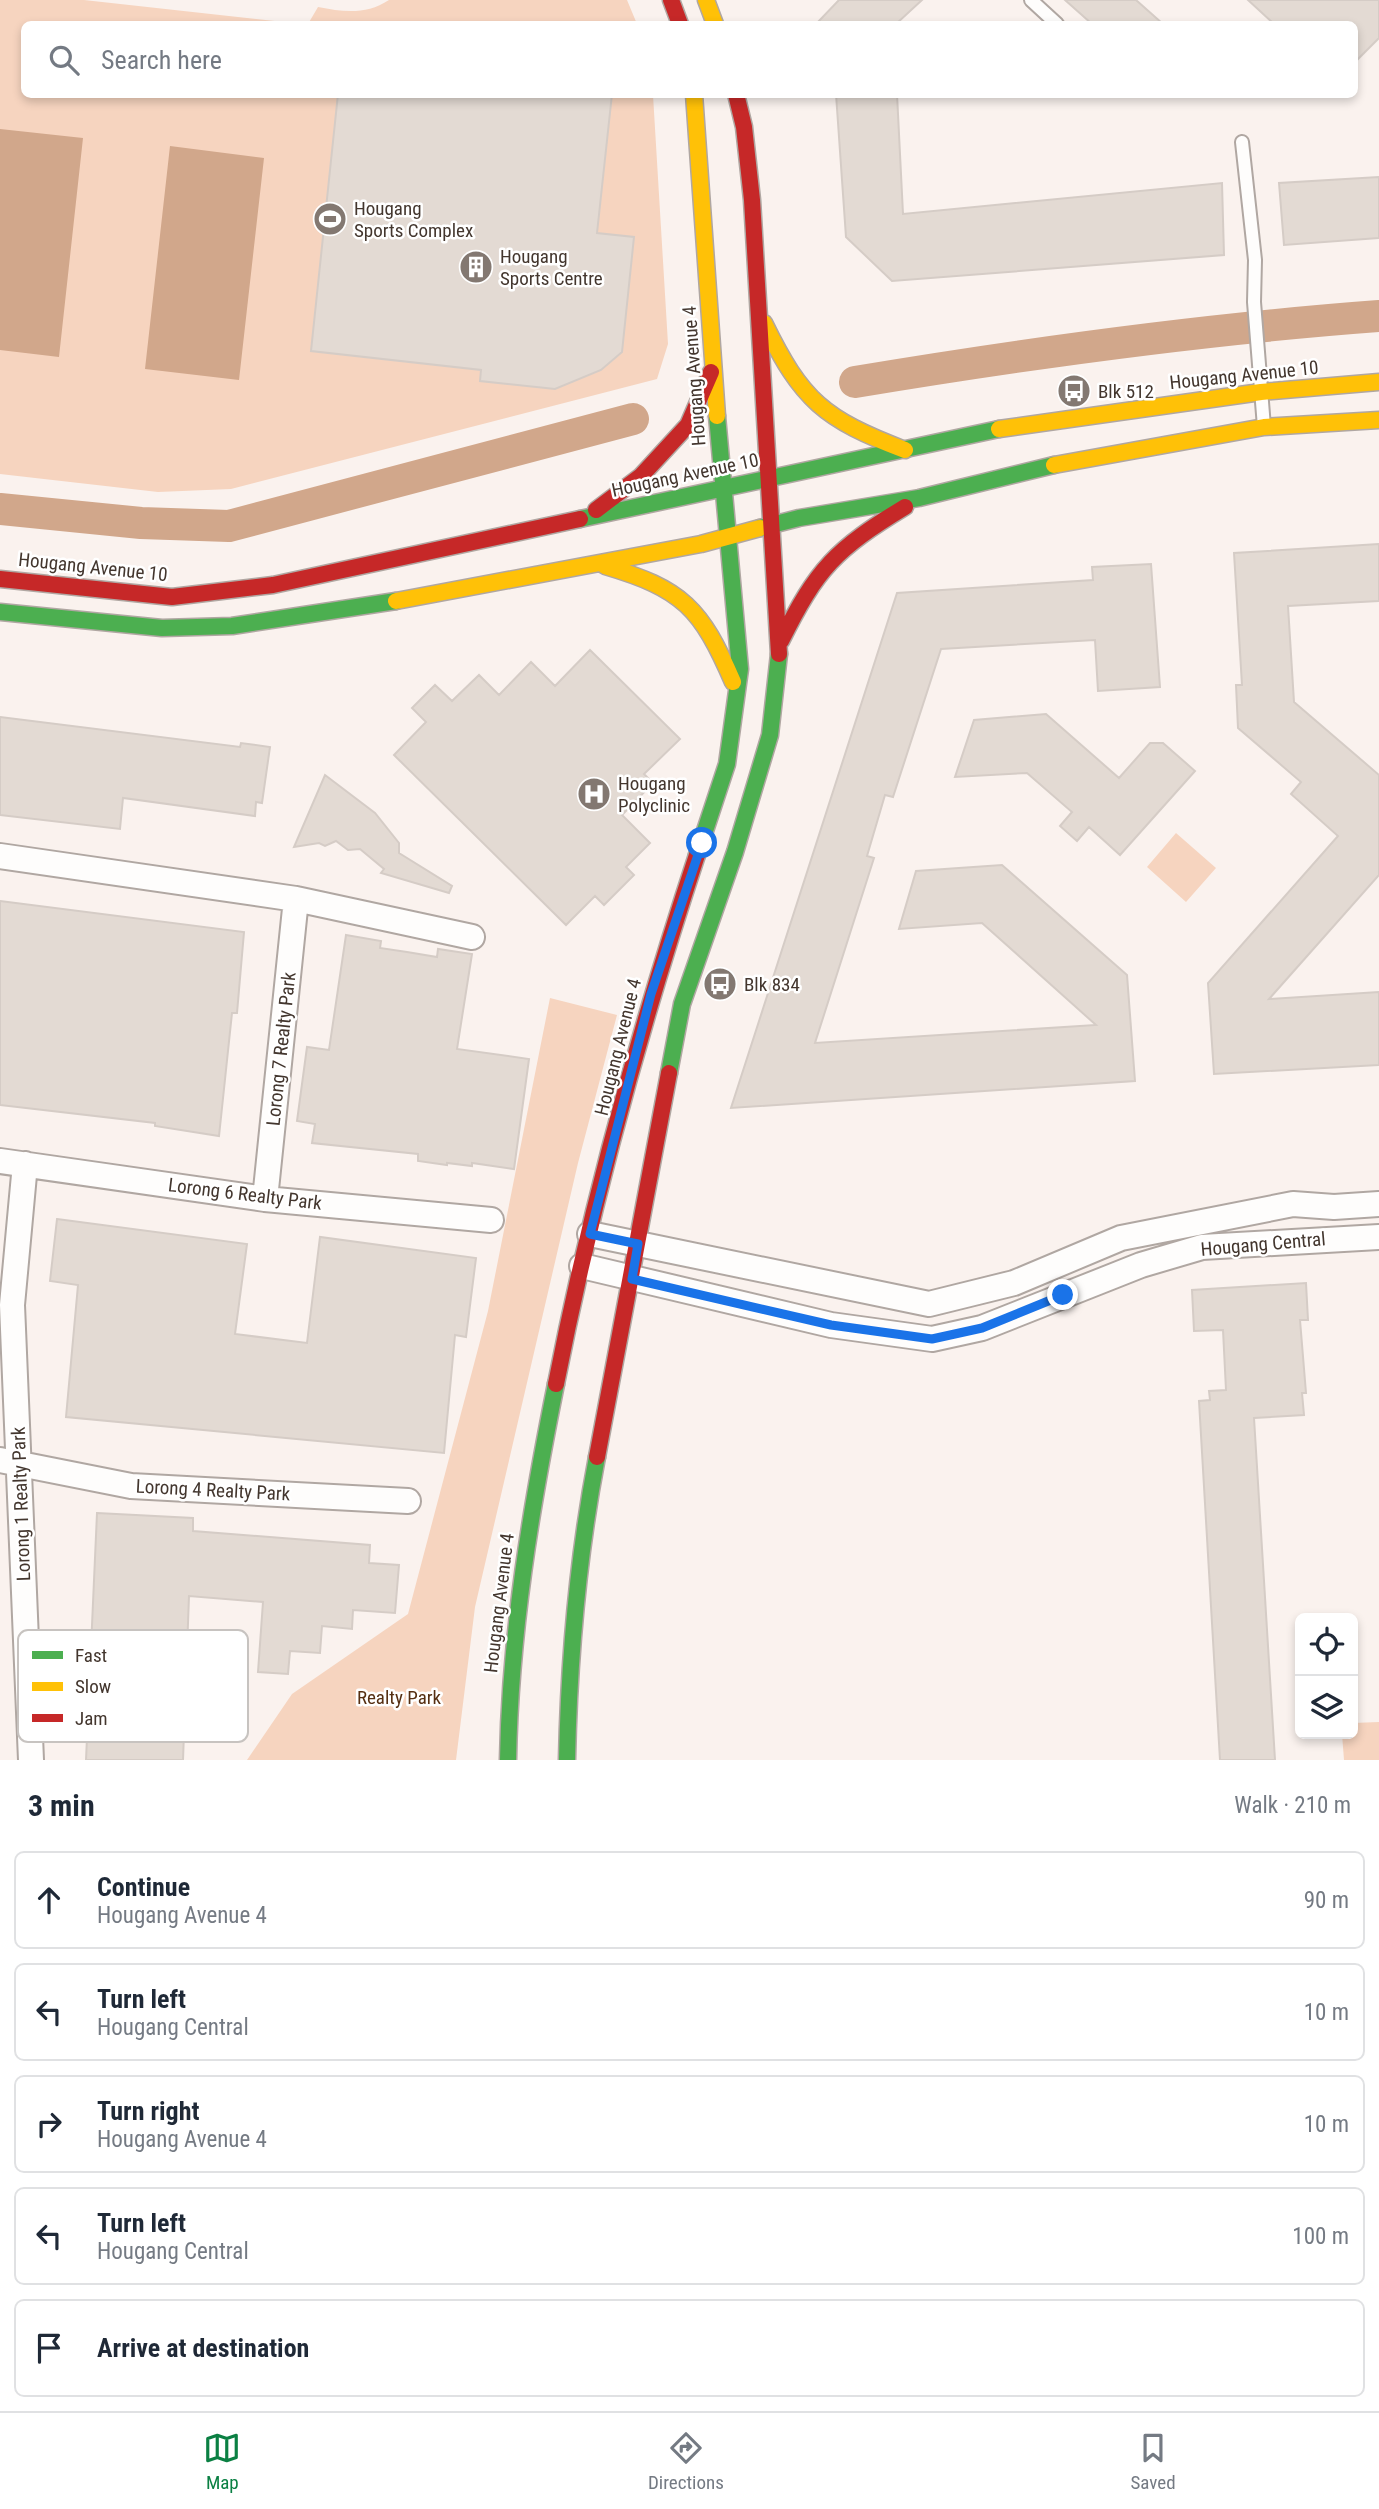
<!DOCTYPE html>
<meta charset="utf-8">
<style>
body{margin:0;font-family:"Roboto Condensed",sans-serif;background:#f2f2f3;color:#1f2937}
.controls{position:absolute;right:21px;bottom:21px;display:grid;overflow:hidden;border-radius:10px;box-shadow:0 4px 10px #0003}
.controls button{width:63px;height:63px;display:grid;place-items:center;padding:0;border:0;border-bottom:2px solid #e0e1e3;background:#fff;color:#1f2937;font:35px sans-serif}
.stop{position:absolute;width:21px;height:21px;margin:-16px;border:5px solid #1a73e8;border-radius:50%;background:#fff}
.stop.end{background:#1a73e8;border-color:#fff;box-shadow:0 2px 7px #0008}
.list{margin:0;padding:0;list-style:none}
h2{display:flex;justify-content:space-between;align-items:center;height:91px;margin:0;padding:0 28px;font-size:30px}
h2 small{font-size:23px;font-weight:400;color:#747a83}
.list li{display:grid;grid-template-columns:46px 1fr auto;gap:21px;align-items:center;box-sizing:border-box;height:98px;margin:0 14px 14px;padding:0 14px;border:2px solid #e0e1e3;border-radius:10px}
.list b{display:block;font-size:26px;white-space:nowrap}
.list p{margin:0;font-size:23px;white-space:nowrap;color:#747a83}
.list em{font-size:23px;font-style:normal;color:#747a83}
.icon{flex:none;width:38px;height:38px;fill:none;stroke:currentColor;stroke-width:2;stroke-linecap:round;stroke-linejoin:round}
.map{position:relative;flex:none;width:1379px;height:1760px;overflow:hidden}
.search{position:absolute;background:#fff;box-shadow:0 4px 10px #0003;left:21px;right:21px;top:21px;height:77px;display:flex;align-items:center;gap:18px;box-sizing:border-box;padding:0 24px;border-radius:10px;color:#747a83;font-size:26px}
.sheet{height:651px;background:#fff}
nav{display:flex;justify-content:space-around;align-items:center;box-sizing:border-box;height:98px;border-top:2px solid #e0e1e3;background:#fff;font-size:19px;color:#747a83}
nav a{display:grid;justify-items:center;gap:4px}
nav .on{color:#0b8043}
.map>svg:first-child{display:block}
.green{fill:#f6d4bf}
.water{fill:#d1a78b}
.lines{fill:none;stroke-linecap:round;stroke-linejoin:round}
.canal{stroke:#d1a78b;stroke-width:32}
.building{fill:#e3dad3;stroke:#d5ccc6;stroke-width:2}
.lane-casing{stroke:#b0a7a2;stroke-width:16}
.street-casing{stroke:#b0a7a2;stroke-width:28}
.fast-casing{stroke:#b0a7a2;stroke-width:19}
.slow-casing{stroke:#b0a7a2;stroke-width:19}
.jam-casing{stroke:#b0a7a2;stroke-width:19}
.lane{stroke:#fefdfc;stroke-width:12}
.street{stroke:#fefdfc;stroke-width:24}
.fast{stroke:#4caf50;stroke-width:16}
.slow{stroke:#ffc107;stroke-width:16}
.jam{stroke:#c62828;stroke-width:16}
.route{stroke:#1a73e8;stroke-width:9}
.labels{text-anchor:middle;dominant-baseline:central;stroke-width:5;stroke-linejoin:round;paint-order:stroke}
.poi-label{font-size:19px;fill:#43362e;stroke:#fff;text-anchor:start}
.street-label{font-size:19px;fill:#43362e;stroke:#fff}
.park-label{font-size:19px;fill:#562f12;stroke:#fff}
.key{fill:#fff;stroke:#c7c3c0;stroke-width:2}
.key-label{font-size:19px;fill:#43362e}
</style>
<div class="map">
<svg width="1379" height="1760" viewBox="0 0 1379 1760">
<rect width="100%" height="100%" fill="#faf2ee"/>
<path class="green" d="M0,0H84L302,24H24V94L653,95L668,344L657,379L231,489L158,492L0,474Z
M389,0H627L637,24H308L318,7C344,12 366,15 389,0Z
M1176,833L1216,868L1186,902L1147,867Z
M550,998L617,1015L578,1163L475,1607L456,1760H247L292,1694L408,1614L488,1311Z
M1379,1722V1760H1344L1342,1734H1353V1723Z"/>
<path class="water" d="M0,129L83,138L59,357L0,350Z
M170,146L264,158L239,380L145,369Z"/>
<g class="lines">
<path class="canal" d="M855,382C1029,353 1204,329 1379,316
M0,509L141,523L229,526L633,419"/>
</g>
<path class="building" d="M839,0H922L896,24H816Z
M1065,0H1136L1163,24H1092Z
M1248,0H1379V38L1354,63V24H1274Z
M338,94H612L597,233L634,237L622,352L601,370L555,389L480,381L481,370L311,351Z
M836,94H897L903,214L1222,183L1224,255L892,281L846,237Z
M1379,177V238L1284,245L1279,183Z
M1379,544V601L1288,606L1294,702L1379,775V875L1269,999L1379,992V1065L1214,1074L1208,983L1338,836L1291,794L1301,782L1238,728L1236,685H1242L1234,553Z
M1151,564L1160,687L1098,691L1095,640L941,649L893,797L885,795L867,856L874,858L815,1043L1096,1025L982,923L899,929L916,871L1002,865L1127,975L1135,1081L731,1108L897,593L1093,580L1092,567Z
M590,650L680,739L644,774L653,783L622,815L650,843L626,867L634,875L604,905L595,896L566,925L394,755L426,722L412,708L435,685L452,701L479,675L499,695L531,662L555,686Z
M1046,714L1119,778L1150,743H1163L1195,771L1120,855L1089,827L1077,841L1060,826L1072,812L1027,773L955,777L974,720Z
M0,717L240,747L241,743L270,747L262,803L256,802L255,816L123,798L120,829L0,815Z
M325,775L375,813L399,843V853L452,886L449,893L381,873L384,869L360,849L348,850L336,841L325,846L319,843L294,847Z
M0,901L244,932L237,1013H232L219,1136L155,1126V1123L0,1105Z
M346,935L381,941L380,948L407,952L437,957L438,949L472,954L457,1049L529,1059L514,1169L472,1163V1166L447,1163V1165L418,1161V1154L312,1143L315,1124L297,1121L307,1047L329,1050Z
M57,1219L247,1244L235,1334L307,1343L320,1237L476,1258L466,1337L455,1335L444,1453L66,1417L78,1285L50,1281Z
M1306,1283L1308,1320H1300L1306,1393H1302L1304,1415L1254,1418L1275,1760H1220L1199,1401L1210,1400L1209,1391L1226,1390L1223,1330L1194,1331L1192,1290Z
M97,1513L193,1518V1531L370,1545L369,1563L399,1565L395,1613L353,1610L352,1629L322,1626L320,1653L290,1651L288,1674L258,1672L263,1602L189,1596L183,1760H86Z"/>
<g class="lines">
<defs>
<path id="lane" d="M1031,0L1057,24
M1242,142L1255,260L1254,302L1264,427"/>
<path id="street" d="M0,856L296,899L472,937
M0,1161L265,1199L491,1220
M25,1164L12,1305L31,1760
M265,1199L296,899
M590,1234L929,1304L1014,1283L1121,1238L1293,1204L1334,1207L1379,1204
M582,1266L831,1325L932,1339L982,1328L1141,1265L1202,1247L1379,1237
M0,1460L131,1486L408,1501"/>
<path id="fast" d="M580,519L999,429
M760,528L799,518L919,498L1054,465
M0,612L162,628L232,626L396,601
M697,855L727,764L740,669L717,416
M669,1073L682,1004L735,852L770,735L779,654
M508,1760C510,1633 531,1508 556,1384
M567,1760C569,1658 578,1556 597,1457"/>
<path id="slow" d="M706,0L715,24
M694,94L717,416
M764,323C802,401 824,419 905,450
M999,429L1261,392L1379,382
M1054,465L1264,427L1379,420
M605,566C683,589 701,608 733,682
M396,601L701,544L760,528"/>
<path id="jam" d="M671,0L680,24
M736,94L744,127L752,200L779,654
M596,510L641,476L688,425L711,372
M0,579L172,597L273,585L580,519
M781,641C817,568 836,549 905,507
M556,1384C591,1205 640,1028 697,855
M597,1457L669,1073"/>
</defs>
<use href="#lane" class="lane-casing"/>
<use href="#street" class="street-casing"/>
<use href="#fast" class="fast-casing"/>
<use href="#slow" class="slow-casing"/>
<use href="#jam" class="jam-casing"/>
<use href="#lane" class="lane"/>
<use href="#street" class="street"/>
<use href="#fast" class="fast"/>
<use href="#slow" class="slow"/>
<use href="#jam" class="jam"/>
</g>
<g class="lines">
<path class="route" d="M702,843L651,994L590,1234L638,1244L632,1279L831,1325L932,1339L982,1328L1063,1295"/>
</g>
<defs>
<symbol id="stadium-disc" viewBox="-11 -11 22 22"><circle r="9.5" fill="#837871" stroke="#fff"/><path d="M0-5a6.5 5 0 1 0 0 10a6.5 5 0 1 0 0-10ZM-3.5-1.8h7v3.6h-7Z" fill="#fff"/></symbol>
<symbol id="building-disc" viewBox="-11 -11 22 22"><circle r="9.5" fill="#837871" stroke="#fff"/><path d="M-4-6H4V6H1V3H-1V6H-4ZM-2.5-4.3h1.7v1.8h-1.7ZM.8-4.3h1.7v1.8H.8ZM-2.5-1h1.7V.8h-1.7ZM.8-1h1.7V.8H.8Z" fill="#fff"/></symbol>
<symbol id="bus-disc" viewBox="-11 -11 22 22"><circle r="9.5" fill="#837871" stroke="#fff"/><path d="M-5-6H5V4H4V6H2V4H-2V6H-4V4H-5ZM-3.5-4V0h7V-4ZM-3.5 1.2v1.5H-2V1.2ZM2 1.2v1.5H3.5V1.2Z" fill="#fff"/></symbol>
<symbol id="hospital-disc" viewBox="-11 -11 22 22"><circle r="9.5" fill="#837871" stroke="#fff"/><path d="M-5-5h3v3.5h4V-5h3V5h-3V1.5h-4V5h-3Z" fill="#fff"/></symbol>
</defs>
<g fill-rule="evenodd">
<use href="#stadium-disc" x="311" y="200" width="38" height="38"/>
<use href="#building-disc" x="457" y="248" width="38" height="38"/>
<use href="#bus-disc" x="1055" y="372" width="38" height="38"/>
<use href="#hospital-disc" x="575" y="775" width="38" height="38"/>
<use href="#bus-disc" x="701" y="965" width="38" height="38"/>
</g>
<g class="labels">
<g class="poi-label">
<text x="354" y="208">Hougang<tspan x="354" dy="22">Sports Complex</tspan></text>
<text x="500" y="256">Hougang<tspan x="500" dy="22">Sports Centre</tspan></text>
<text x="1098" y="391">Blk 512</text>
<text x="618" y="783">Hougang<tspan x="618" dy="22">Polyclinic</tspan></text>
<text x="744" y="984">Blk 834</text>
</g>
<g class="street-label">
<text transform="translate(1244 375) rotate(-6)">Hougang Avenue 10</text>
<text transform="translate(694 376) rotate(-94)">Hougang Avenue 4</text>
<text transform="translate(685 475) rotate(-12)">Hougang Avenue 10</text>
<text transform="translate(93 567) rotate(6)">Hougang Avenue 10</text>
<text transform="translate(618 1047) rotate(-76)">Hougang Avenue 4</text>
<text transform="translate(281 1049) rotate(-84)">Lorong 7 Realty Park</text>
<text transform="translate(245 1194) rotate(7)">Lorong 6 Realty Park</text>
<text transform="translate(1263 1244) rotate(-5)">Hougang Central</text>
<text transform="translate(213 1490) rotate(3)">Lorong 4 Realty Park</text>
<text transform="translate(21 1504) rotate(-92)">Lorong 1 Realty Park</text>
<text transform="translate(499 1603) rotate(-83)">Hougang Avenue 4</text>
</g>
<g class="park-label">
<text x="399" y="1697">Realty Park</text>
</g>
</g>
<rect x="18" y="1630" width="230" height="112" rx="10" class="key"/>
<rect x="32" y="1651" width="31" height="8" fill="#4caf50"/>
<rect x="32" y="1682" width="31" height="9" fill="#ffc107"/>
<rect x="32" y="1714" width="31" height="8" fill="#c62828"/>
<g class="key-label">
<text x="75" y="1662">Fast</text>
<text x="75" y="1693">Slow</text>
<text x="75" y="1725">Jam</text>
</g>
</svg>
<div class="controls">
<button><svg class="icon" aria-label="locate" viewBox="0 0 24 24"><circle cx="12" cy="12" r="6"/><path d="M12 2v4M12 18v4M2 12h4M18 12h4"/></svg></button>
<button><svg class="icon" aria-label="layers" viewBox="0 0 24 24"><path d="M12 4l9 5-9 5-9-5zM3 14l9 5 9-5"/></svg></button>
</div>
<div class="stop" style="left:702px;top:843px"></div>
<div class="stop end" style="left:1063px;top:1295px"></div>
<div class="search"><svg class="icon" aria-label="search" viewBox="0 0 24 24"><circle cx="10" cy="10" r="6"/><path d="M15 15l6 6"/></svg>Search here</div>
</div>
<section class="sheet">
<h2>3 min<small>Walk · 210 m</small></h2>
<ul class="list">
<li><svg class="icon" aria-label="ahead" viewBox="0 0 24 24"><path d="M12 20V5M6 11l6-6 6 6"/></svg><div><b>Continue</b><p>Hougang Avenue 4</p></div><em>90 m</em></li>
<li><svg class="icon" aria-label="left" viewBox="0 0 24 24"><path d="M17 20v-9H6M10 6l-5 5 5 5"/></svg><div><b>Turn left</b><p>Hougang Central</p></div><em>10 m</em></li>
<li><svg class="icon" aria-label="right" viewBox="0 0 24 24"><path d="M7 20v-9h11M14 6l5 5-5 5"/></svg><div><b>Turn right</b><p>Hougang Avenue 4</p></div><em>10 m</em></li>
<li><svg class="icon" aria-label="left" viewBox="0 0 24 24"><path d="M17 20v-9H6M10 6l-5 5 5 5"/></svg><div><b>Turn left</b><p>Hougang Central</p></div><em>100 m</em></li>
<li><svg class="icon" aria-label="arrive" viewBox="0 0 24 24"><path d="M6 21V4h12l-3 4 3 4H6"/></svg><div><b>Arrive at destination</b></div></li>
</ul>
</section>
<nav>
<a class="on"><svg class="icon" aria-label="map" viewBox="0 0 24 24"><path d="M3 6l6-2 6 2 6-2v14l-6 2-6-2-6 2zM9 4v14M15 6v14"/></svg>Map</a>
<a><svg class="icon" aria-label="directions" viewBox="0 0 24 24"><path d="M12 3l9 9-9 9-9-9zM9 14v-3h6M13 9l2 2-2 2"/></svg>Directions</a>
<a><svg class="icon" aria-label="saved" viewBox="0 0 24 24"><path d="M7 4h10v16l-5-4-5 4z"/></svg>Saved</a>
</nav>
